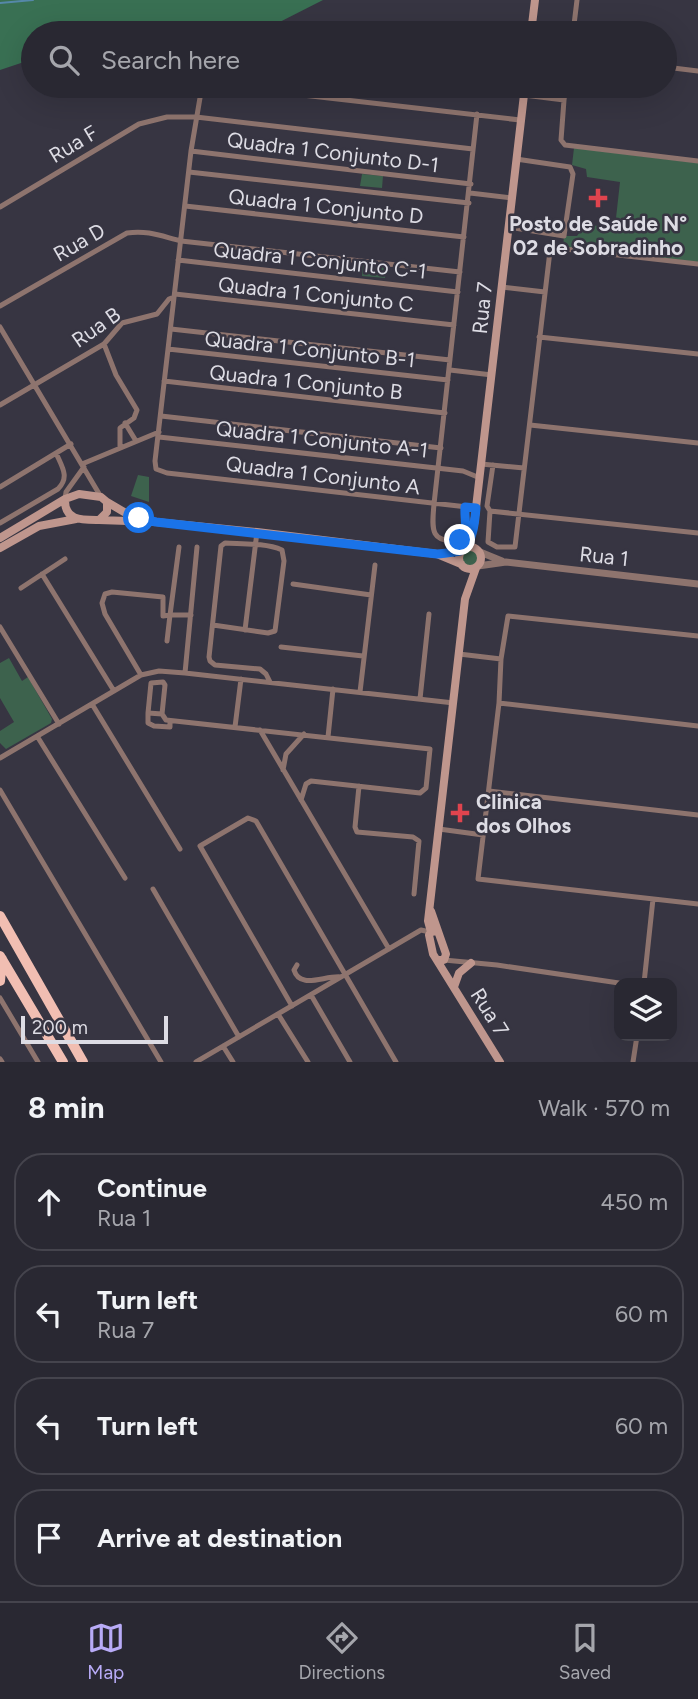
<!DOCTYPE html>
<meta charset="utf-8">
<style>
body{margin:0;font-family:Figtree,sans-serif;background:#35343e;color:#f1f3f6}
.controls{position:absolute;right:21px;bottom:21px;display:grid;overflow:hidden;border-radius:14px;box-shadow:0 7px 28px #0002}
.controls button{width:63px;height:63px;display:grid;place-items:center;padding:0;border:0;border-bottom:2px solid #45444d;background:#292832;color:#f1f3f6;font:35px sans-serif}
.scale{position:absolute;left:21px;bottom:18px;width:147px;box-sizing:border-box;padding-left:7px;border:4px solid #dddce4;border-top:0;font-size:19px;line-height:24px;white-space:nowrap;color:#dddce4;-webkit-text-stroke:5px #373542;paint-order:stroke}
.stop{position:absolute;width:21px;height:21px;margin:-16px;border:5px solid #1a73e8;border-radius:50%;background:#fff}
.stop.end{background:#1a73e8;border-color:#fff;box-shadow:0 2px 7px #0008}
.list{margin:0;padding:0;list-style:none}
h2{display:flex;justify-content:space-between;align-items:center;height:91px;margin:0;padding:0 28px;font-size:30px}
h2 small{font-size:23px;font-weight:400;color:#a5a6ac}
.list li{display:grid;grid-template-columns:46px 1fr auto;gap:21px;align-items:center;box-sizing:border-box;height:98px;margin:0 14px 14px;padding:0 14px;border:2px solid #45444d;border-radius:28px}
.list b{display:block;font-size:26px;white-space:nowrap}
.list p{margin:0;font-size:23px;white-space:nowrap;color:#a5a6ac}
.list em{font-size:23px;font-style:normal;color:#a5a6ac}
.icon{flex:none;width:38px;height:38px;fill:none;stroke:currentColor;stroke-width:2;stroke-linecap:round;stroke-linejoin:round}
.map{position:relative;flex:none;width:698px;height:1062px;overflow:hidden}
.search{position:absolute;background:#292832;box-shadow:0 7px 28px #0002;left:21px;right:21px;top:21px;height:77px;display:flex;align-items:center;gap:18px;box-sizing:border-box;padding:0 24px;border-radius:38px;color:#a5a6ac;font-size:26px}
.sheet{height:539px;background:#292832}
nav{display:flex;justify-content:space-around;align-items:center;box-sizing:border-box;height:98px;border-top:2px solid #45444d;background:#292832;font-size:19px;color:#a5a6ac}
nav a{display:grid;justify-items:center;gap:4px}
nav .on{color:#b8abf7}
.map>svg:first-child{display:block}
.green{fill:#3d624d}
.forest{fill:#397053}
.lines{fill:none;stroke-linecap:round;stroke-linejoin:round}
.stream{stroke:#5588a9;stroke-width:2}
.minor{stroke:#8e746e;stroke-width:5}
.tertiary{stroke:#8e746e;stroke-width:7}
.secondary{stroke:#bf968d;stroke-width:8}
.trunk{stroke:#f1beb2;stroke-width:10}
.route{stroke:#1a73e8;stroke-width:9}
.health-dot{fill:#e0444e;stroke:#373542;stroke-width:2.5}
.labels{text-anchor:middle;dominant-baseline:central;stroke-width:5;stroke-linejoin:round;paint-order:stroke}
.street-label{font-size:21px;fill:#dddce4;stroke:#373542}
.poi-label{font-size:21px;font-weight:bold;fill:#dddce4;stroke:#373542}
</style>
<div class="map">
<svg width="698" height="1062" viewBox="0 0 698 1062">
<rect width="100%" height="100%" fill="#373542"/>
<path class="green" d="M574,148L698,163V262L563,247L564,236H577L585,225L615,227L620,182L587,177L586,169L572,165Z
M362,174L383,176L382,188L360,186Z
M363,263L386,265L385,278L362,276Z
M138,475L149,477V502L131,496Z
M461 558a9 9 0 1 1 18 0a9 9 0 1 1-18 0Z
M9,658L22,681L28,677L52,719L51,723L6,749L0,743V731L14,722L0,698V663Z"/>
<path class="forest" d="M0,0H323L258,33H33V59L0,70Z"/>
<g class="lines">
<path class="stream" d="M0,3L33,0"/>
<path class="minor" d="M573,33L577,0
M665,67L698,71
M202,86L191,151L155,461L156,469L167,473L476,508
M223,86L520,120
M524,95L564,100L561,140L565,145L698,161
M564,100L566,86
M191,151L471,184
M189,172L469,203
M470,193L512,198
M185,206L464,237
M0,207L139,124L167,117H196L473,149
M508,227L564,236L573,174L570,167L516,159
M178,260L458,292
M502,287L545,292
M175,294L454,325
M0,306L127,233C148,230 161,236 181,241L460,272
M0,327L101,497
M171,329L450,360
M539,337L698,354
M104,344L116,375L137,410L134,418L120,428V447
M168,349L448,380
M450,370L492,375
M164,381L445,413
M0,405L104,344L122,323L157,314L169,299L174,297
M161,416L441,448
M125,423L136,441
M530,425L698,443
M159,437L463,471L480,478
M82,464L159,432
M481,464L524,468
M493,465L487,506L490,511L698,533
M0,487L71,444
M65,499L66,492L84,467
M465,507C464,520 469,529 460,540C429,544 432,528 434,504L477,114
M490,511L488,542L497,547H515L550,251L556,248L698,264
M0,523L58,489C70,477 62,467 56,453
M179,547L170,615H191
M42,574L114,691
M293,584L371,595
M21,588L65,559
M213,625L268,633L275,631L284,561L282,550C266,543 243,544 225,543L221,546L209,657L210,661L215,665L260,669L266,674L270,682
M0,627L59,724
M245,630L257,532
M698,636L508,616L501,659L499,703L478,879L698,904
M281,647L363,656
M459,654L501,659
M185,673L197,547
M141,675L105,614L102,603L105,594L112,592L163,597V616L170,615L167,641
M360,692L375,565
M420,699L429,614
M499,703L698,726
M92,704L180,849
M148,713L151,683L163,682L165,685L162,714L166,720L430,749L426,788L420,793L311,781L306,784L301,800
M162,714L148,713V723L154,726L170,727V721
M235,727L241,679
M260,730L389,949
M37,736L125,878
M328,737L333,689
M0,758L141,675L159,671L185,673L454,703
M283,770L286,754L304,734
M359,786L355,827L357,832L413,837L419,841L414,894
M0,790L161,1062
M489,791L698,815
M439,829L483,835
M153,889L239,1037
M444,960L497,965L619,983
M297,965L294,970C300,990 325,975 341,977
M644,983L653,899
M311,995L350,1062
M0,998L38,1062
M292,1006L200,846L248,818L256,821L396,1062
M278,1014L308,1062
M223,1046L233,1062
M0,1059L2,1062
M196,1062L421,930L430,932
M633,1062L637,1036"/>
<path class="tertiary" d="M480,552L502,561
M478,566L506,562L698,584"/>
<path class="secondary" d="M531,33L535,0
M79,494L101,497L107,502V512L99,520C82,520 64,521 65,499Z
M107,502L124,512L143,519
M99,520L156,522L257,532L437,554L461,564
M0,538L65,499
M459 558a11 11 0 1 1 22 0a11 11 0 1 1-22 0Z
M0,548L39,526L76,519
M466,548L474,525L525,86
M431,911L446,954L444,960H438
M437,931L431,932L429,935L433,954L500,1062
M431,932L428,921L465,599L476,568
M454,987L459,973L471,963"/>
<path class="trunk" d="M0,916L83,1062
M0,956L63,1062
M0,981L2,959"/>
</g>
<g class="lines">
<path class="route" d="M139,518L156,522L437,554C444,553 453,553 460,551C473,546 475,520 476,508L465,507C464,520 469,529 460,540"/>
</g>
<g class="health-dot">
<path d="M594.5 187.5h7v7h7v7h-7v7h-7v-7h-7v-7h7z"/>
<path d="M456.5 802.5h7v7h7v7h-7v7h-7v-7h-7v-7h7z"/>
</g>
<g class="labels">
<g class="street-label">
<text transform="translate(73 144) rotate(-31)">Rua F</text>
<text transform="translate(333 152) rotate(7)">Quadra 1 Conjunto D-1</text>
<text transform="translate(326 206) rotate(6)">Quadra 1 Conjunto D</text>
<text transform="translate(79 242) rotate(-30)">Rua D</text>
<text transform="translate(320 260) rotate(6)">Quadra 1 Conjunto C-1</text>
<text transform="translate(316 294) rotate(6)">Quadra 1 Conjunto C</text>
<text transform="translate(482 308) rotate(-84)">Rua 7</text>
<text transform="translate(96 327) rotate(-35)">Rua B</text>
<text transform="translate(310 349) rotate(6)">Quadra 1 Conjunto B-1</text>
<text transform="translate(306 382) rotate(6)">Quadra 1 Conjunto B</text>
<text transform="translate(322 439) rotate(6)">Quadra 1 Conjunto A-1</text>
<text transform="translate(323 475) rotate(7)">Quadra 1 Conjunto A</text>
<text transform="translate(604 556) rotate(6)">Rua 1</text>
<text transform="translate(490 1012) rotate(58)">Rua 7</text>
</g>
<g class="poi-label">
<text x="598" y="223">Posto de Saúde N°<tspan x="598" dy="24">02 de Sobradinho</tspan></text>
<text x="476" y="801" text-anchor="start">Clinica<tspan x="476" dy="24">dos Olhos</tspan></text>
</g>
</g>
</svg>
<div class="controls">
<button><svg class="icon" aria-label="layers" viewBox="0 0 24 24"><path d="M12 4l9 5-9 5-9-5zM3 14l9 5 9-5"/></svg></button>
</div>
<div class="scale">200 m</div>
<div class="stop" style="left:139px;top:518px"></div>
<div class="stop end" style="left:460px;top:540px"></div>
<div class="search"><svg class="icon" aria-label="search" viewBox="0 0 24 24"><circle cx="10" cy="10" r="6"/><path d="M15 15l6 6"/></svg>Search here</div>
</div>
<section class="sheet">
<h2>8 min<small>Walk · 570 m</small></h2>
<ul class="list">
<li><svg class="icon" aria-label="ahead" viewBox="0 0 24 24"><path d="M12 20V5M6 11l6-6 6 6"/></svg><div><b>Continue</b><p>Rua 1</p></div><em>450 m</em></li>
<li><svg class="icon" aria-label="left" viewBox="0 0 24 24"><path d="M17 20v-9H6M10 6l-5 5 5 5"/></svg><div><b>Turn left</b><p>Rua 7</p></div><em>60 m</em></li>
<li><svg class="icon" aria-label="left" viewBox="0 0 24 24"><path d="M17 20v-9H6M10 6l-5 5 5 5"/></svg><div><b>Turn left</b></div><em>60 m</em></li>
<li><svg class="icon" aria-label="arrive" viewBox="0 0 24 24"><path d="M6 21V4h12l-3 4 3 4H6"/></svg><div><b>Arrive at destination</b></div></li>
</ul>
</section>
<nav>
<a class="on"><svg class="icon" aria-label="map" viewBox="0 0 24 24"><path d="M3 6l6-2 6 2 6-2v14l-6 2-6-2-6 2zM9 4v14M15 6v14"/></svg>Map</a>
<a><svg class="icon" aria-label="directions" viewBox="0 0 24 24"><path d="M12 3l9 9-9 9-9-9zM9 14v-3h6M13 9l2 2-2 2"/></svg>Directions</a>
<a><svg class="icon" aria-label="saved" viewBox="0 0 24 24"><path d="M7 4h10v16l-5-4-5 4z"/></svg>Saved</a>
</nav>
